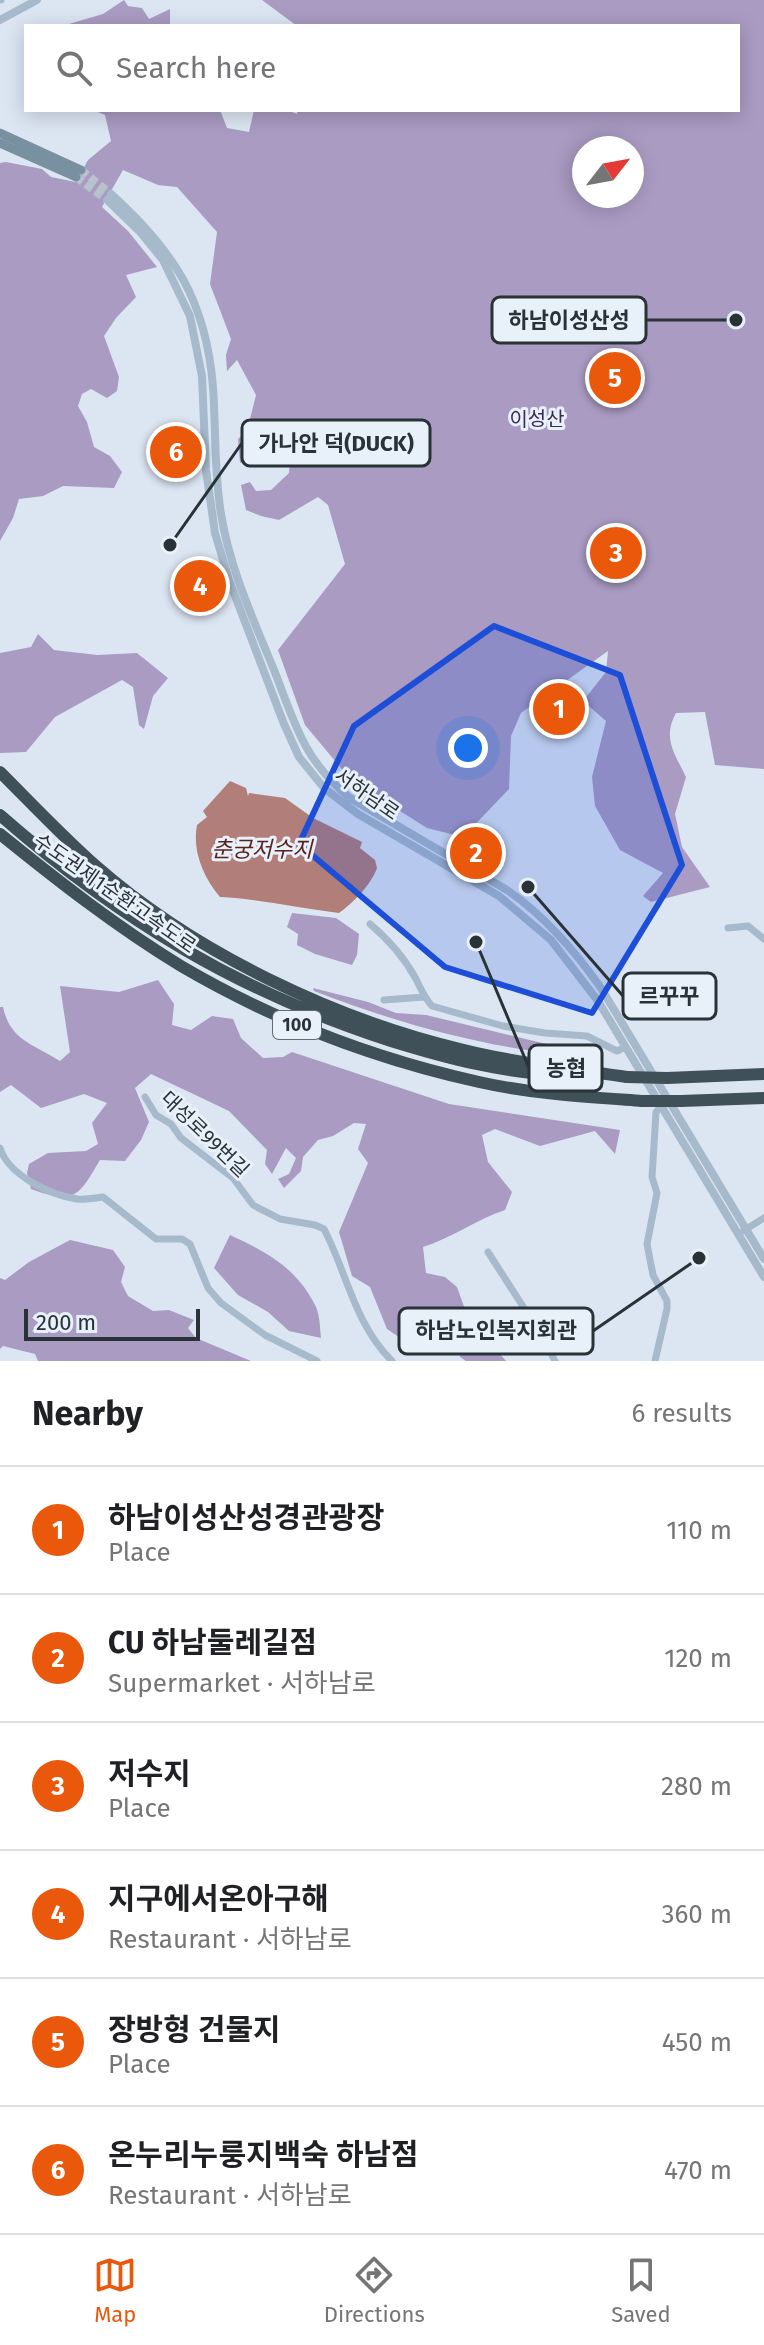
<!DOCTYPE html>
<meta charset="utf-8">
<style>
body{margin:0;font-family:"Fira Sans","Noto Sans KR",sans-serif;background:#f6f6f6;color:#202124}
.compass{position:absolute;left:572px;top:136px;width:72px;height:72px;border-radius:50%;background:#fff;box-shadow:0 4px 20px #0003;rotate:59deg}
.scale{position:absolute;left:24px;bottom:20px;width:176px;box-sizing:border-box;padding-left:8px;border:4px solid #283237;border-top:0;font-size:22px;line-height:28px;white-space:nowrap;color:#283237;-webkit-text-stroke:6px #e8f0fa;paint-order:stroke}
.you{position:absolute;left:468px;top:748px;width:28px;height:28px;margin:-20px;border:6px solid #fff;border-radius:50%;background:#1a73e8;box-shadow:0 0 0 12px #1a73e833}
.badge{display:grid;place-items:center;width:52px;height:52px;border-radius:50%;background:#ea580c;color:#fff;font-size:26px;font-weight:700}
.pin{position:absolute;translate:-50% -50%;border:4px solid #fff;box-shadow:0 2px 8px #0006}
.list{margin:0;padding:0;list-style:none}
h2{display:flex;justify-content:space-between;align-items:center;height:104px;margin:0;padding:0 32px;font-size:34px}
h2 small{font-size:26px;font-weight:400;color:#757577}
.list li{display:grid;grid-template-columns:52px 1fr auto;gap:24px;align-items:center;box-sizing:border-box;height:128px;padding:0 32px;border-top:2px solid #e0e0e0}
.list b{display:block;font-size:30px;white-space:nowrap}
.list p{margin:0;font-size:26px;white-space:nowrap;color:#757577}
.list em{font-size:26px;font-style:normal;color:#757577}
.icon{flex:none;width:44px;height:44px;fill:none;stroke:currentColor;stroke-width:2;stroke-linecap:round;stroke-linejoin:round}
.map{position:relative;flex:none;width:764px;height:1361px;overflow:hidden}
.search{position:absolute;background:#fff;box-shadow:0 4px 20px #0003;left:24px;right:24px;top:24px;height:88px;display:flex;align-items:center;gap:20px;box-sizing:border-box;padding:0 28px;border-radius:0px;color:#757577;font-size:30px}
.sheet{height:872px;background:#fff}
nav{display:flex;justify-content:space-around;align-items:center;box-sizing:border-box;height:112px;border-top:2px solid #e0e0e0;background:#fff;font-size:22px;color:#757577}
nav a{display:grid;justify-items:center;gap:4px}
nav .on{color:#ea580c}
.map>svg:first-child{display:block}
.green{fill:#a99bc2;fill-rule:evenodd}
.water{fill:#b17e7a}
.lines{fill:none;stroke-linecap:round;stroke-linejoin:round}
.tertiary-tunnel{stroke:#b8c2cd;stroke-width:8;stroke-dasharray:8 4;stroke-linecap:butt}
.minor{stroke:#a7bacb;stroke-width:7}
.tertiary{stroke:#a7bacb;stroke-width:8}
.secondary{stroke:#78909f;stroke-width:9}
.motorway{stroke:#3f5059;stroke-width:12}
.motorway-bridge{stroke:#3f5059;stroke-width:12}
.marked{fill:#1d4ed8;fill-opacity:0.2;stroke:#1d4ed8;stroke-width:6;stroke-linejoin:round}
.labels{text-anchor:middle;dominant-baseline:central;stroke-width:6;stroke-linejoin:round;paint-order:stroke}
.shield{fill:#e8f0fa;stroke:#626b72;stroke-width:2}
.shield-label{font-size:18px;font-weight:bold;fill:#283237}
.park-label{font-size:20px;fill:#3c2b56;stroke:#e8f0fa}
.street-label{font-size:20px;fill:#283237;stroke:#e8f0fa}
.water-label{font-size:22px;font-style:italic;fill:#5a221c;stroke:#e8f0fa}
.leader{fill:none;stroke:#283237;stroke-width:3}
.callout-dot{fill:#283237;stroke:#e8f0fa;stroke-width:3}
.callout{fill:#e8f0fa;stroke:#283237;stroke-width:3}
.callout-label{font-size:22px;text-anchor:middle;font-weight:bold;fill:#283237}
</style>
<div class="map">
<svg width="764" height="1361" viewBox="0 0 764 1361">
<rect width="100%" height="100%" fill="#dce6f3"/>
<path class="green" d="M124,0L128,6L142,8L149,19L170,9V26H62L103,14Z
M262,0H764V769L715,765L705,712L676,713C662,738 675,754 686,777L675,814L682,847L710,887L651,902L643,896L663,873L620,850L595,806L592,777L606,721L583,701L606,672L608,651L521,713L511,736L509,789L463,837L427,828L351,780L305,725L278,650L345,564L328,505L318,497L279,520L261,516L246,510L241,485L250,482L256,491L271,490L289,473L290,458L264,447L240,463L238,439L247,431L256,395L237,360L227,371L226,355L231,339L210,284L217,232L177,187L158,185L123,170L102,207L128,231L157,267L126,275L136,297L116,318L104,336L119,377L117,391L107,398L91,389L82,394L78,406L87,422L94,447L110,456L122,472L114,488L63,486L43,496L19,499L13,518L0,541V163L6,162L42,169L51,177L76,182L88,160L111,141L105,115L93,110H220L227,128L249,132L254,110H287L297,114L298,110H738V26H297ZM584,148H632V196H584Z
M38,634L54,650L97,655L137,653L168,678L153,696L144,729L139,725L133,687L122,680L55,717L26,752L0,753V653L31,647Z
M292,913L336,918L359,934L357,955L352,965L315,954L297,945L298,934L287,927Z
M158,980L174,1004L172,1025L191,1030L212,1016L233,1019L241,1038L263,1058L283,1057L292,1052L449,1104L620,1130L615,1154L595,1131L540,1146L495,1129L482,1135L488,1162L512,1192L505,1210C475,1220 452,1238 423,1247L426,1273L445,1277L457,1287L476,1340L490,1343L506,1361H466L460,1357L461,1342L446,1323L426,1325L406,1342L387,1329L370,1287L352,1276L339,1232L368,1163L358,1149L366,1124L354,1123L333,1136L318,1140L303,1157L301,1171L284,1188L278,1179L289,1174L296,1158L286,1148L272,1174L265,1164L267,1150L229,1111L151,1074L135,1088L149,1122L141,1140L125,1161L100,1160C78,1197 75,1205 31,1189L27,1173L29,1164L48,1153L86,1151L98,1144L92,1123L107,1103L84,1094L41,1108L11,1085L0,1092V1007H3C10,1040 33,1044 60,1061L70,1052L60,986L119,992Z
M313,988L368,1002L396,1013L426,1015L555,1046L578,1047L591,1058C495,1050 404,1026 314,991Z
M230,1235C267,1252 297,1268 316,1307C320,1316 320,1329 321,1338L289,1331L268,1312L238,1295L214,1268Z
M70,1240L113,1250L125,1267L121,1282L128,1296L153,1311L169,1310L194,1320L188,1328L196,1338L251,1361H38L35,1354L3,1346L0,1349V1278L5,1280L29,1262Z"/>
<path class="water" d="M230,781L246,788L248,796L249,793L285,798L313,818L360,841L362,842L360,848L375,860L377,868C371,885 353,903 339,913C299,908 259,899 220,897C203,877 192,850 197,825L207,817L203,811Z"/>
<g class="lines">
<path class="tertiary-tunnel" d="M81,170L111,194
M76,177L107,200"/>
<path class="minor" d="M0,0H1
M370,924C389,940 404,957 416,979C421,989 424,997 432,1006L503,1026L545,1033L587,1036L617,1051L625,1047
M728,928L748,926L764,939
M384,1000L424,997
M145,1097L156,1115L171,1124L181,1138L233,1178L253,1205L280,1219L315,1225L324,1229C347,1273 355,1325 392,1361
M0,1148C8,1175 50,1195 77,1199C86,1200 95,1198 103,1197L156,1239H182L190,1244L208,1288L221,1303L265,1335L317,1361
M743,1231L764,1218
M488,1252L542,1336L555,1361
M655,1361L667,1309V1301L653,1275L647,1244L657,1193L652,1177L656,1112L661,1106"/>
<path class="tertiary" d="M0,20L37,0
M111,194C174,251 206,300 213,387C216,429 214,472 221,514C230,570 255,623 276,675C296,727 305,761 350,798L507,890C545,916 575,951 601,988L764,1259
M107,200L141,233L163,260L190,316L202,376L206,470L215,533L229,580L284,724L299,757L324,788L358,814L499,896L551,940L598,1001L764,1277"/>
<path class="secondary" d="M0,133L81,170
M0,143L76,177"/>
<path class="motorway" d="M0,772C32,804 63,837 96,866C195,953 336,1020 464,1050C517,1063 572,1069 627,1077
M0,815C120,920 239,992 391,1041C446,1058 506,1074 563,1075
M0,834C58,881 117,927 181,966C273,1020 375,1059 479,1082C532,1094 587,1097 642,1101
M667,1078L764,1074
M681,1101L764,1098"/>
<path class="motorway-bridge" d="M627,1077L667,1078
M642,1101H681"/>
</g>
<path class="marked" d="M494,626L620,675L682,865L592,1013L445,967L299,844L354,726Z"/>
<g class="labels">
<rect class="shield" x="273" y="1011" width="48" height="28" rx="6"/>
<g class="shield-label">
<text x="297" y="1025">100</text>
</g>
<g class="park-label">
<text x="537" y="419">이성산</text>
</g>
<g class="street-label">
<text transform="translate(367 794) rotate(35)">서하남로</text>
<text transform="translate(115 893) rotate(35)">수도권제1순환고속도로</text>
<text transform="translate(205 1134) rotate(44)">대성로99번길</text>
</g>
<g class="water-label">
<text x="262" y="849">춘궁저수지</text>
</g>
</g>
<path class="leader" d="M736 320L646 320M170 545L242 443M528 887L623 996M476 942L529 1068M699 1258L593 1331"/>
<g class="callout-dot">
<circle cx="736" cy="320" r="8"/>
<circle cx="170" cy="545" r="8"/>
<circle cx="528" cy="887" r="8"/>
<circle cx="476" cy="942" r="8"/>
<circle cx="699" cy="1258" r="8"/>
</g>
<g class="callout">
<rect x="492" y="297" width="154" height="46" rx="8"/>
<rect x="242" y="420" width="188" height="46" rx="8"/>
<rect x="623" y="973" width="93" height="46" rx="8"/>
<rect x="529" y="1045" width="73" height="46" rx="8"/>
<rect x="399" y="1308" width="194" height="46" rx="8"/>
</g>
<g class="callout-label">
<text x="569" y="328">하남이성산성</text>
<text x="336" y="451">가나안 덕(DUCK)</text>
<text x="669" y="1004">르꾸꾸</text>
<text x="566" y="1076">농협</text>
<text x="496" y="1338">하남노인복지회관</text>
</g>
</svg>
<svg class="compass" viewBox="-18 -18 36 36"><path d="M0-13l5 13h-10z" fill="#e53935"/><path d="M0 13l5-13h-10z" fill="#757577"/></svg>
<div class="scale">200 m</div>
<div class="you"></div>
<div class="pin badge" style="left:559px;top:709px">1</div>
<div class="pin badge" style="left:476px;top:853px">2</div>
<div class="pin badge" style="left:616px;top:553px">3</div>
<div class="pin badge" style="left:200px;top:586px">4</div>
<div class="pin badge" style="left:615px;top:378px">5</div>
<div class="pin badge" style="left:176px;top:452px">6</div>
<div class="search"><svg class="icon" aria-label="search" viewBox="0 0 24 24"><circle cx="10" cy="10" r="6"/><path d="M15 15l6 6"/></svg>Search here</div>
</div>
<section class="sheet">
<h2>Nearby<small>6 results</small></h2>
<ul class="list">
<li><span class="badge">1</span><div><b>하남이성산성경관광장</b><p>Place</p></div><em>110 m</em></li>
<li><span class="badge">2</span><div><b>CU 하남둘레길점</b><p>Supermarket · 서하남로</p></div><em>120 m</em></li>
<li><span class="badge">3</span><div><b>저수지</b><p>Place</p></div><em>280 m</em></li>
<li><span class="badge">4</span><div><b>지구에서온아구해</b><p>Restaurant · 서하남로</p></div><em>360 m</em></li>
<li><span class="badge">5</span><div><b>장방형 건물지</b><p>Place</p></div><em>450 m</em></li>
<li><span class="badge">6</span><div><b>온누리누룽지백숙 하남점</b><p>Restaurant · 서하남로</p></div><em>470 m</em></li>
</ul>
</section>
<nav>
<a class="on"><svg class="icon" aria-label="map" viewBox="0 0 24 24"><path d="M3 6l6-2 6 2 6-2v14l-6 2-6-2-6 2zM9 4v14M15 6v14"/></svg>Map</a>
<a><svg class="icon" aria-label="directions" viewBox="0 0 24 24"><path d="M12 3l9 9-9 9-9-9zM9 14v-3h6M13 9l2 2-2 2"/></svg>Directions</a>
<a><svg class="icon" aria-label="saved" viewBox="0 0 24 24"><path d="M7 4h10v16l-5-4-5 4z"/></svg>Saved</a>
</nav>
